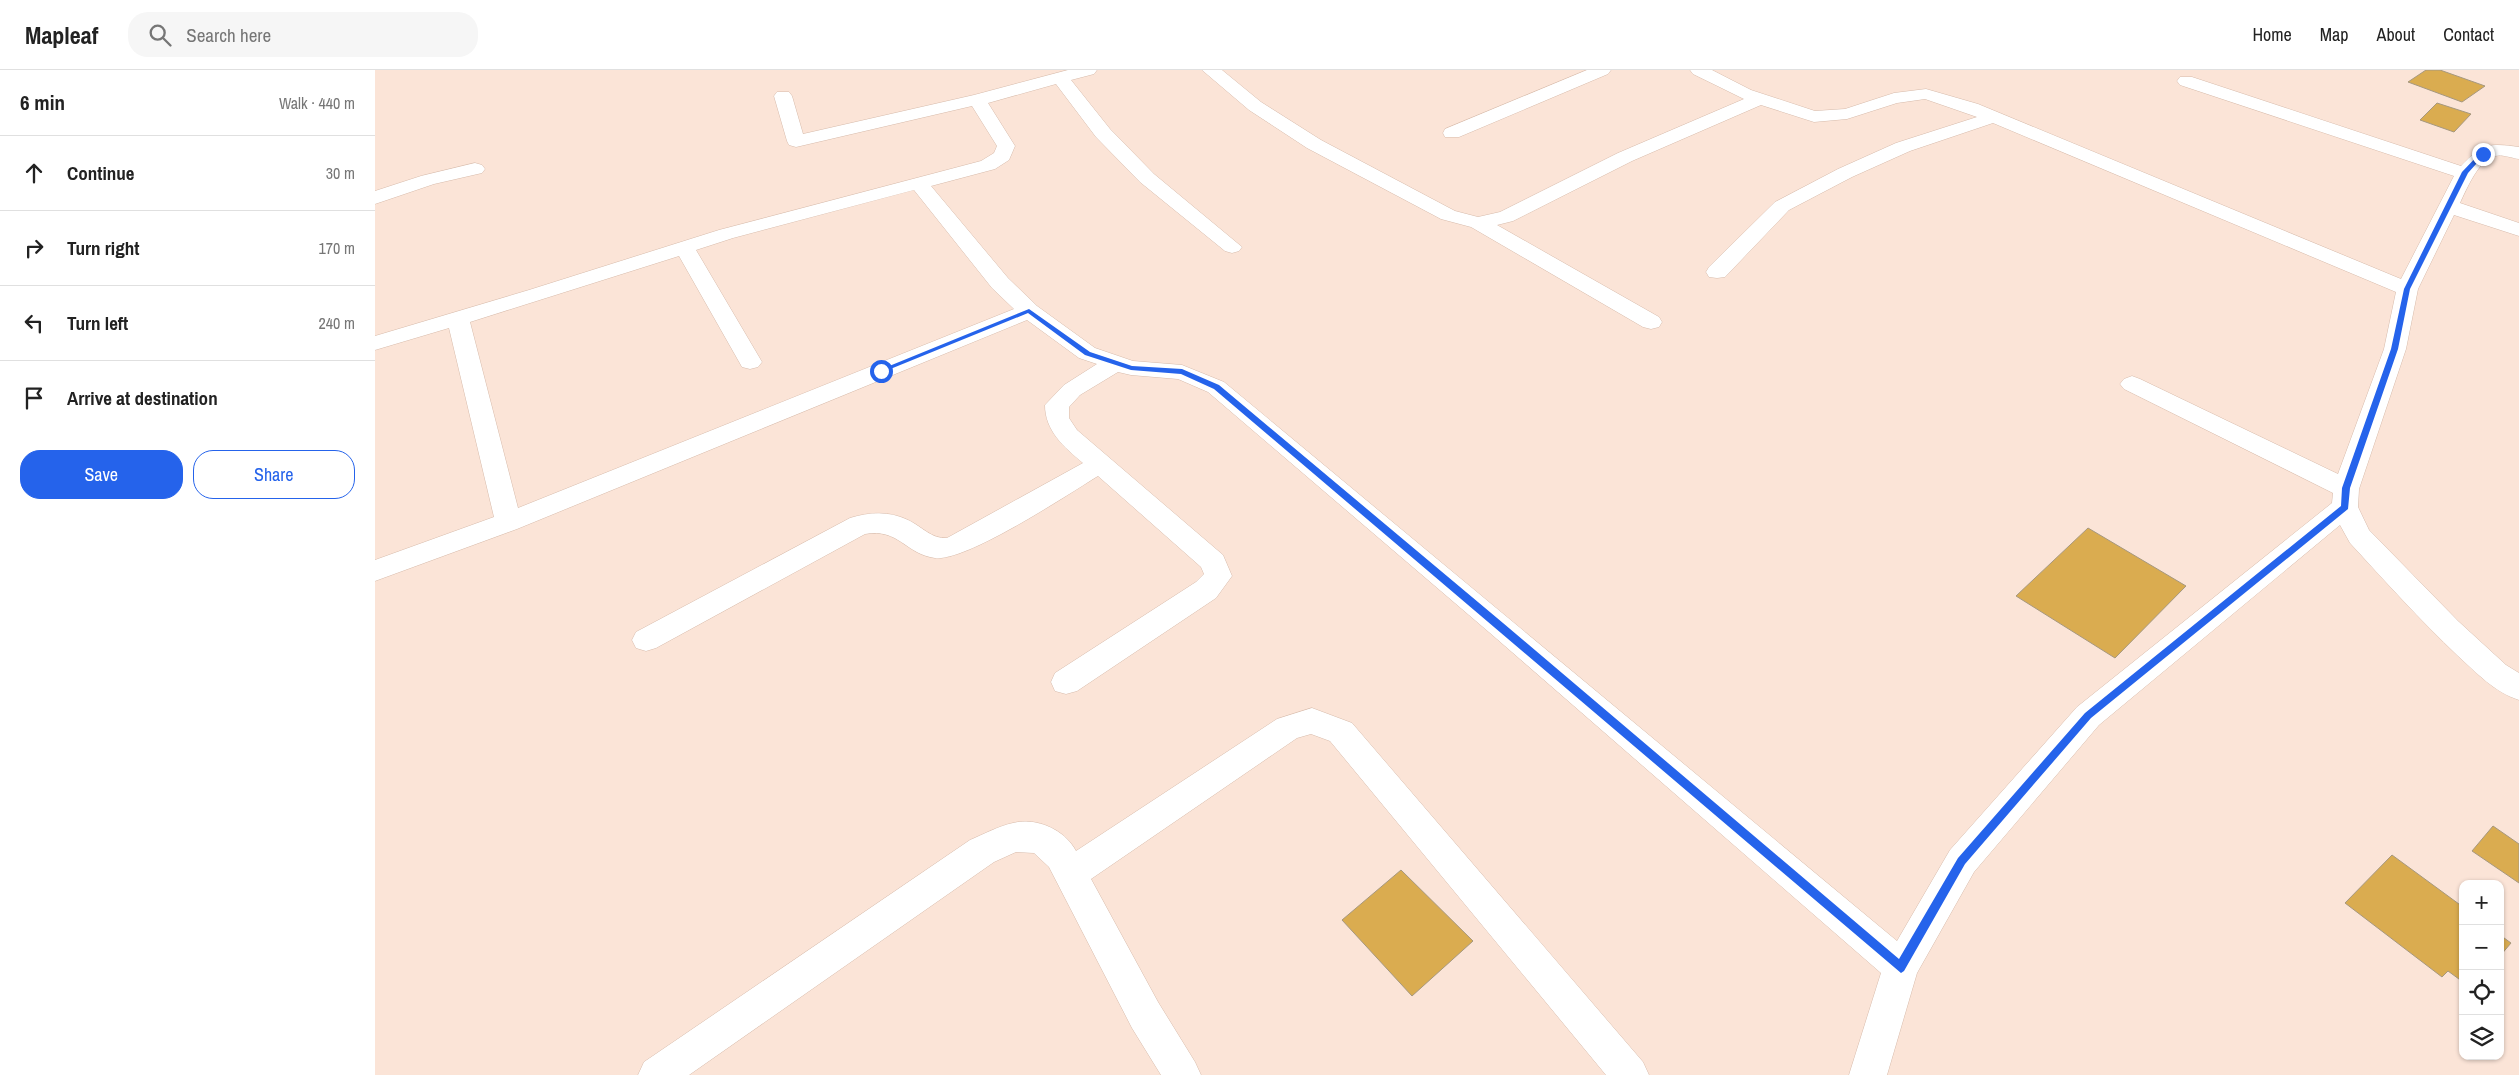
<!DOCTYPE html>
<meta charset="utf-8">
<style>
body{margin:0;font-family:"Archivo Narrow",sans-serif;background:#f6f6f6;color:#222}
.controls{position:absolute;right:15px;bottom:15px;display:grid;overflow:hidden;border-radius:10px;box-shadow:0 1px 4px #0004}
.controls button{width:45px;height:45px;display:grid;place-items:center;padding:0;border:0;border-bottom:1px solid #e0e0e0;background:#fff;color:#222;font:25px sans-serif}
.stop{position:absolute;width:15px;height:15px;margin:-11px;border:4px solid #2563eb;border-radius:50%;background:#fff}
.stop.end{background:#2563eb;border-color:#fff;box-shadow:0 1px 5px #0008}
.list{margin:0;padding:0;list-style:none}
h2{display:flex;justify-content:space-between;align-items:center;height:65px;margin:0;padding:0 20px;font-size:21px}
h2 small{font-size:16px;font-weight:400;color:#767676}
.list li{display:grid;grid-template-columns:32px 1fr auto;gap:15px;align-items:center;box-sizing:border-box;height:75px;padding:0 20px;border-top:1px solid #e0e0e0}
.list b{display:block;font-size:19px;white-space:nowrap}
.list em{font-size:16px;font-style:normal;color:#767676}
.actions{display:flex;gap:10px;padding:15px 20px}
.actions a{flex:1;padding:11px 0;border:1px solid #2563eb;border-radius:20px;text-align:center;font-size:18px;color:#2563eb}
.actions .main{background:#2563eb;color:#fff}
.icon{flex:none;width:28px;height:28px;fill:none;stroke:currentColor;stroke-width:2;stroke-linecap:round;stroke-linejoin:round}
.map{position:relative;flex:none;width:2144px;height:1005px;overflow:hidden}
header{display:flex;align-items:center;gap:30px;box-sizing:border-box;height:70px;padding:0 25px;background:#fff;border-bottom:1px solid #e0e0e0}
header strong{font-size:24px}
nav{display:flex;gap:28px;margin-inline-start:auto;font-size:18px}
.search{width:350px;height:45px;background:#f6f6f6;display:flex;align-items:center;gap:12px;box-sizing:border-box;padding:0 18px;border-radius:20px;color:#767676;font-size:19px}
main{display:flex}
aside{flex:1;background:#fff}
.map>svg:first-child{display:block}
.building{fill:#daac50;stroke:#a6987f}
.lines{fill:none;stroke-linecap:round;stroke-linejoin:round}
.street-casing{stroke:#d7bbab;stroke-width:1}
.street{fill:#fff;fill-rule:evenodd}
.route{fill:#2563eb}
</style>
<header>
<strong>Mapleaf</strong>
<div class="search"><svg class="icon" aria-label="search" viewBox="0 0 24 24"><circle cx="10" cy="10" r="6"/><path d="M15 15l6 6"/></svg>Search here</div>
<nav><a>Home</a><a>Map</a><a>About</a><a>Contact</a></nav>
</header>
<main>
<aside>
<h2>6 min<small>Walk · 440 m</small></h2>
<ul class="list">
<li><svg class="icon" aria-label="ahead" viewBox="0 0 24 24"><path d="M12 20V5M6 11l6-6 6 6"/></svg><div><b>Continue</b></div><em>30 m</em></li>
<li><svg class="icon" aria-label="right" viewBox="0 0 24 24"><path d="M7 20v-9h11M14 6l5 5-5 5"/></svg><div><b>Turn right</b></div><em>170 m</em></li>
<li><svg class="icon" aria-label="left" viewBox="0 0 24 24"><path d="M17 20v-9H6M10 6l-5 5 5 5"/></svg><div><b>Turn left</b></div><em>240 m</em></li>
<li><svg class="icon" aria-label="arrive" viewBox="0 0 24 24"><path d="M6 21V4h12l-3 4 3 4H6"/></svg><div><b>Arrive at destination</b></div></li>
</ul>
<div class="actions"><a class="main">Save</a><a>Share</a></div>
</aside>
<div class="map">
<svg width="2144" height="1005" viewBox="0 0 2144 1005">
<rect width="100%" height="100%" fill="#fbe4d7"/>
<path class="building" d="M2051,0H2065L2110,16L2087,32L2033,12Z
M2062,33L2096,44L2079,62L2045,50Z
M1713,458L1811,516L1740,588L1641,526Z
M2118,756L2144,774V813L2097,781Z
M2017,785L2088,837V912L2073,901L2067,907L1970,833Z
M1026,800L1098,871L1037,926L967,850Z
M2125,865L2136,873L2125,886Z"/>
<g class="lines">
<defs>
<path id="street" d="M693,0H722L719,4L696,10L735,59L779,104L867,177L864,181L857,183L850,181L765,112L721,67L681,14L613,33L640,76L634,90L620,99L556,116L633,208L662,236L720,278L758,291L807,295L849,312L1522,871L1575,780L1702,637L1957,433L1958,423L1749,319L1745,314L1749,309L1757,306L1765,309L1963,404L2009,279L2021,222L1618,53L1535,81L1477,107L1414,140L1350,207L1342,208L1334,207L1331,202L1334,197L1400,132L1463,99L1521,73L1602,47L1550,29L1522,33L1472,49L1439,52L1386,35L1257,91L1138,151L1122,155L1284,247L1287,252L1284,257L1276,259L1268,257L1096,157L1066,149L932,78L874,40L827,0H847L886,32L946,70L1080,141L1103,147L1125,142L1243,83L1369,29L1318,4L1315,0H1337L1376,20L1440,41L1470,39L1519,23L1551,19L1603,34L2026,209L2079,106L1805,15L1802,11L1805,7H1817L2086,96C2108,73 2114,73 2144,77V89C2137,88 2127,84 2120,86C2104,89 2091,120 2085,133L2144,153V166L2079,145L2043,219L2031,279L1984,419L1983,437L1994,460L2083,551L2131,595L2144,603V630C2119,622 2102,603 2083,586C2045,550 2010,511 1975,473L1965,455L1724,655L1599,802L1542,903L1512,1005H1474L1506,903L1115,563L833,322L803,309L756,305L743,302L705,325L694,337V348L702,360L848,485L857,506L841,528L702,621L691,624L680,621L676,612L680,603L821,512L829,504L826,497L723,406C692,425 591,492 560,488C530,484 524,458 490,464L281,578L271,581L261,578L257,570L261,562L475,448C495,442 514,441 533,450C548,457 556,469 572,468L708,393C689,377 670,361 670,335L689,315L722,294L704,288L652,250L142,459L0,511V490L119,447L74,258L0,280V266L154,220L344,160L606,91L619,83L622,76L597,36L421,77L414,75L412,71L399,26L402,22H414L417,26L428,64L599,25ZM539,120L617,218L639,239L143,438L95,252L304,186L367,297L375,299L383,297L387,292L321,180L358,168Z
M1212,0H1236L1233,4L1084,67H1070L1068,63L1070,59Z
M100,93L107,95L110,99L107,103L59,114L0,134V121L46,106Z
M937,638L977,653L1268,992L1274,1005H1231L955,671L936,664L922,668L716,809L783,932L820,992L826,1005H786L757,958L674,797L659,783L641,782L619,792L314,1005H263L269,992L595,770C609,764 624,756 638,753C662,747 690,760 701,781L902,649Z"/>
</defs>
<use href="#street" class="street-casing"/>
<use href="#street" class="street"/>
</g>
<path class="route" d="M2106,82L2110,84L2093,103L2035,219L2023,279L1975,418L1973,439L1716,648L1590,794L1529,901L1526,903L839,319L806,304L756,300L710,285L653,243L508,302L502,301L654,239L715,282L757,296L807,299L844,315L1128,553L1524,889L1583,788L1710,643L1966,436L1967,418L2016,279L2029,219L2087,102Z"/>
</svg>
<div class="controls">
<button>+</button>
<button>−</button>
<button><svg class="icon" aria-label="locate" viewBox="0 0 24 24"><circle cx="12" cy="12" r="6"/><path d="M12 2v4M12 18v4M2 12h4M18 12h4"/></svg></button>
<button><svg class="icon" aria-label="layers" viewBox="0 0 24 24"><path d="M12 4l9 5-9 5-9-5zM3 14l9 5 9-5"/></svg></button>
</div>
<div class="stop" style="left:506px;top:301px"></div>
<div class="stop end" style="left:2108px;top:84px"></div>
</div>
</main>
